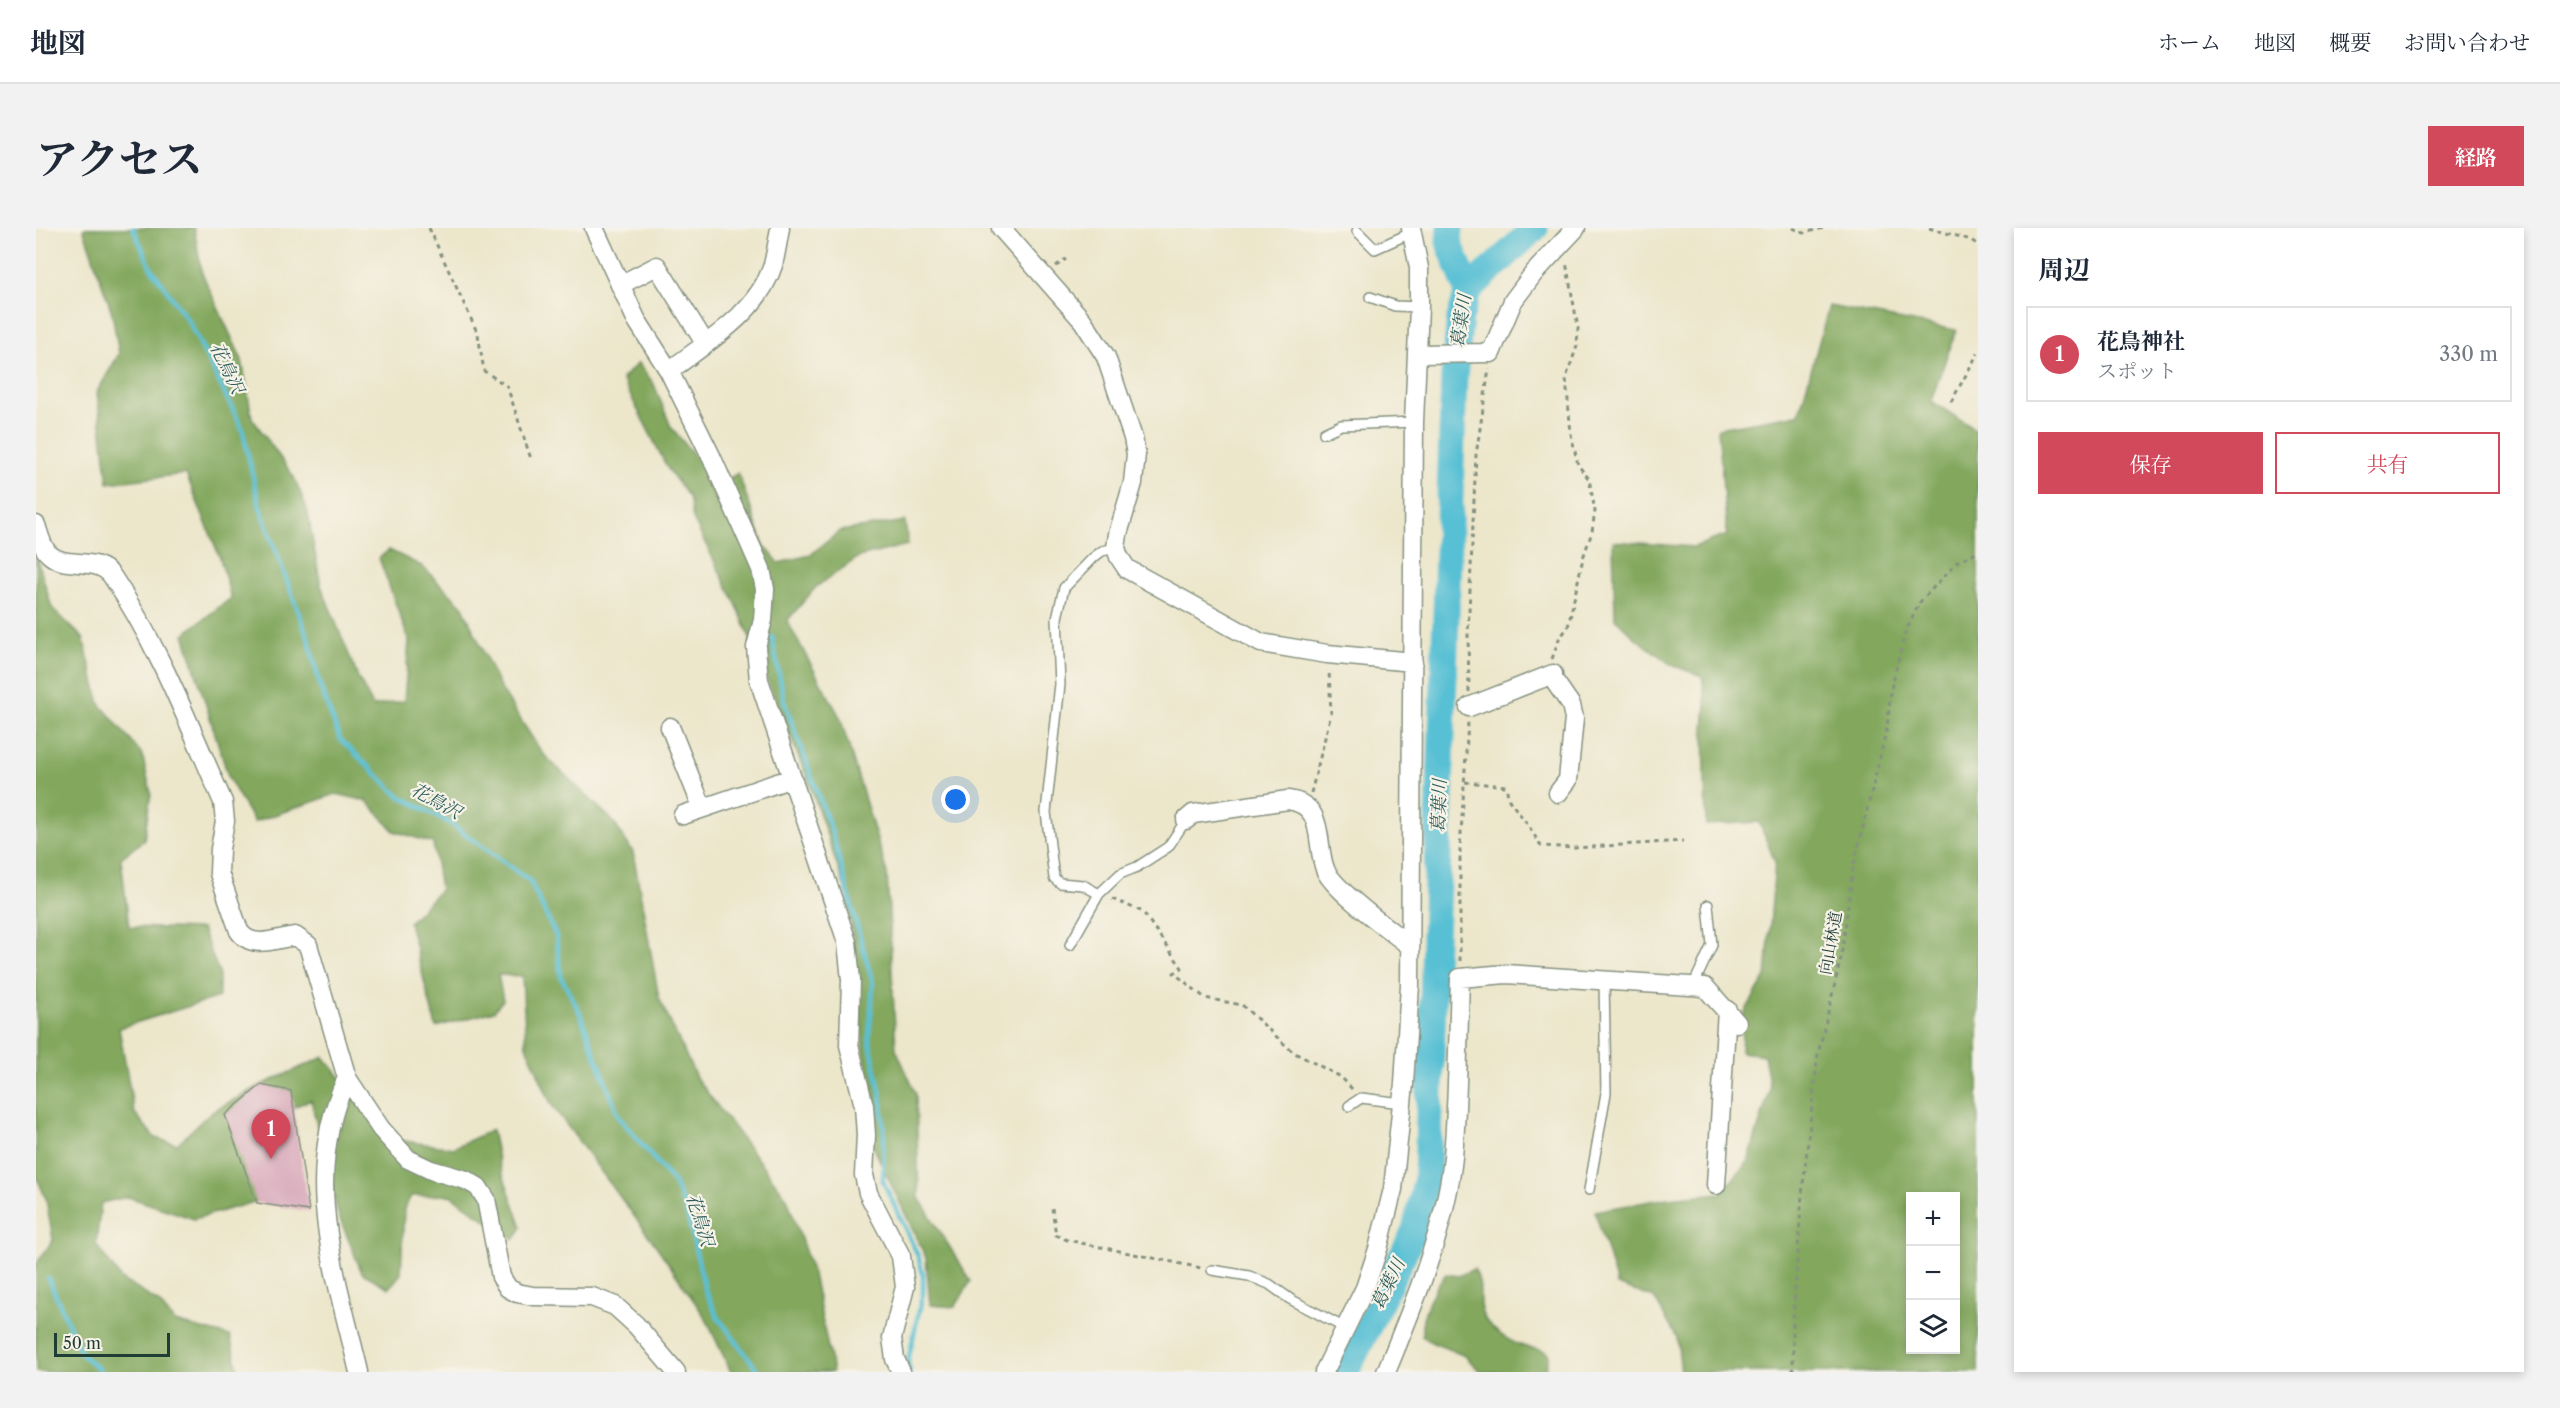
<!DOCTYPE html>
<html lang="ja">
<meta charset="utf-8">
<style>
body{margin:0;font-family:"Libre Caslon Text","Noto Serif JP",serif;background:#f2f2f3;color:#1f2937}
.controls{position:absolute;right:18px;bottom:18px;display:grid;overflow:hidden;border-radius:0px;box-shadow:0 3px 9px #0003}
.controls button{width:54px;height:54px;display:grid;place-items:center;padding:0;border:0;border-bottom:2px solid #e0e1e3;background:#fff;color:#1f2937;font:30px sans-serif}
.scale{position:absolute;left:18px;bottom:15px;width:116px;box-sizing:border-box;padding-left:6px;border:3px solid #1f3d34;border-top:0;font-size:16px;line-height:21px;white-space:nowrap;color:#1f3d34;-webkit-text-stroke:4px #f7f3e8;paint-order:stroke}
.you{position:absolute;left:920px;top:572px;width:21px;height:21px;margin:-15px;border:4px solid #fff;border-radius:50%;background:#1a73e8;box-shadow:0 0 0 9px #1a73e833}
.badge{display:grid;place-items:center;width:39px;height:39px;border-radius:50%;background:#d1495b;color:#fff;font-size:20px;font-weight:700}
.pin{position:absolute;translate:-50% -50px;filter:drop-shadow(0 2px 3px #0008)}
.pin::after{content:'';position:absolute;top:32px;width:21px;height:18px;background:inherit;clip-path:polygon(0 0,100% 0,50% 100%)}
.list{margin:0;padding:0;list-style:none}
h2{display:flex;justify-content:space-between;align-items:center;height:78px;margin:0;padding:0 24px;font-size:26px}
h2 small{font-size:20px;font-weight:400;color:#747a83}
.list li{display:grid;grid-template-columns:39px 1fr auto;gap:18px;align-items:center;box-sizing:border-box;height:96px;margin:0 12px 12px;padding:0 12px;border:2px solid #e0e1e3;border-radius:0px}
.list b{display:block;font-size:22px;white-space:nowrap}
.list p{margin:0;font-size:20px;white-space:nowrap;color:#747a83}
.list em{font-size:20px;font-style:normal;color:#747a83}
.actions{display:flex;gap:12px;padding:18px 24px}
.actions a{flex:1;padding:14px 0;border:2px solid #d1495b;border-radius:0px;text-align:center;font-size:21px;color:#d1495b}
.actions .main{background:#d1495b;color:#fff}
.icon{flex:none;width:33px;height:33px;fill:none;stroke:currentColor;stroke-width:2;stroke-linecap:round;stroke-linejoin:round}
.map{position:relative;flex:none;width:1942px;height:1144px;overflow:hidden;border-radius:0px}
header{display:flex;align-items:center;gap:36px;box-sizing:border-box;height:84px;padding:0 30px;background:#fff;border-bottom:2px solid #e0e1e3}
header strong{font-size:28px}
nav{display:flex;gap:33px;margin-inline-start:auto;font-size:21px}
.intro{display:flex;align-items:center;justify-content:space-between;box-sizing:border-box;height:144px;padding:0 36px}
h1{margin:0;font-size:42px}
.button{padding:15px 27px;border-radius:0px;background:#d1495b;color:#fff;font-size:21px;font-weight:700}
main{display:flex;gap:36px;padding:0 36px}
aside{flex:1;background:#fff;border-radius:0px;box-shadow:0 3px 9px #0003}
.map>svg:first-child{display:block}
.forest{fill:#82a75d;stroke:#507248;stroke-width:1.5;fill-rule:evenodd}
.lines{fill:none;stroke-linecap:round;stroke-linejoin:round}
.stream{stroke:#58c0d4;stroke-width:4.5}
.river{stroke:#58c0d4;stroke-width:27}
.building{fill:#d9aabc}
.service-casing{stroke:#869280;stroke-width:12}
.minor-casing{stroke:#869280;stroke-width:21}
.path{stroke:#869280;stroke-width:3;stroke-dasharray:4.5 4.5;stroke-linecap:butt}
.service{stroke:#fff;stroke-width:9}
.minor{stroke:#fff;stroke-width:18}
.labels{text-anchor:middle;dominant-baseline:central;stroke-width:4.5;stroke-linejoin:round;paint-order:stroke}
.street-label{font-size:16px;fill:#1f3d34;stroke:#f7f3e8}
.water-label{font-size:18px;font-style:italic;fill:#2d5e5c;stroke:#f7f3e8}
</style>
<header>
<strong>地図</strong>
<nav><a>ホーム</a><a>地図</a><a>概要</a><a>お問い合わせ</a></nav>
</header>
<div class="intro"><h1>アクセス</h1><a class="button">経路</a></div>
<main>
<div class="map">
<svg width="1942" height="1144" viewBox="0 0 1942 1144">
<rect width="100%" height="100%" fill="#f7f3e8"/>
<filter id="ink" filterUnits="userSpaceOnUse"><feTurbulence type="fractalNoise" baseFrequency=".0167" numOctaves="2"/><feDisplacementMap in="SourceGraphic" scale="12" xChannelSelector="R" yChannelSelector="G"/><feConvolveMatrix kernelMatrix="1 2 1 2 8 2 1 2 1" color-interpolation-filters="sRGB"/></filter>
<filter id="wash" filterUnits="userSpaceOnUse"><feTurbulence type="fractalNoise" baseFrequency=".008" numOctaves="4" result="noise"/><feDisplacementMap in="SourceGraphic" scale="24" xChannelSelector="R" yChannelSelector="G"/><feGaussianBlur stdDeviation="1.35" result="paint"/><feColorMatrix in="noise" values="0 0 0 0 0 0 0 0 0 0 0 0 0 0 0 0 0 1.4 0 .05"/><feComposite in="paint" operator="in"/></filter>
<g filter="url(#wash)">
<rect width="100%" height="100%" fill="#ece6cb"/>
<path class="forest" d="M47,0H158L166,45L206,132L216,190L258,249L271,281L285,358L322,449L337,478L368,473L373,413L343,330L353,322L386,338L427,379L463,458L506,525L576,592L597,624L623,770L661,851L751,970L777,1046L797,1144H695L669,1089L621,1019L515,876L490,817L486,748L462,747L467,772L458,783L400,799L373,694L404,662L397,615L358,603L331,573L300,566L218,594L193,551L148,406L195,370L184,330L150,246L72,255L61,164L83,126L76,85Z
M1793,78L1920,102L1895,173L1942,203V1144H1645L1641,1110L1618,1070L1581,1057L1559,983L1632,970L1685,965L1712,934L1734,861L1728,827L1705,824L1707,787L1730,749L1739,634L1723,594L1670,597L1668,502L1670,475L1666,448L1636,437L1597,408L1579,390L1577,313L1658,319L1691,307L1682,200L1763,186ZM1874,968H1920V1122H1874Z
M602,135L618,156L635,199L662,232L676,260L702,245L728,317L743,335L774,327L804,303L869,293L872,317L823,329L780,359L751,393L804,489L851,645L860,821L880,866L883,970L935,1053L919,1079L894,1077L890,1030L838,920L812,669L773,554L701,378L657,291L653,269L632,241L586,151Z
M0,327L16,380L47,410L64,476L106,526L115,565L108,612L85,630L93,699L166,701L183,745V769L83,800L98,884L119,910L141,916L175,884L225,857L288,829L355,911L417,920L456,902L463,936L486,999L478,1012L414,967L375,968L368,981L365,1046L353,1060L326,1045L302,986L275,872L220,894L240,968L158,991L92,969L65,975L60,1016L85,1051L122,1074L139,1094L194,1108L203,1144H0V1036L17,1012L10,971L0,947Z
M1438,1041C1450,1060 1438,1074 1449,1091C1456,1103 1475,1114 1487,1118C1498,1122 1505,1118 1513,1127L1509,1144H1445L1429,1128L1395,1114L1386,1108C1384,1087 1397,1061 1410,1046L1422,1048Z"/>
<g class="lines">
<path class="stream" d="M97,0L115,40L153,94L206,200L224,280L273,413L284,458L304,511L362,567L412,594L494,653L520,708L525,749L543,783L583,889L638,955L651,986L669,1062L681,1088L723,1144
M736,409L748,473L795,602L837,756L833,810L845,868L848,903L847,953L882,1028L887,1046V1065L872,1133L874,1144
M12,1050L46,1127L63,1141L64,1144"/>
<path class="river" d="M1432,63L1499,0
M1310,1144L1379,1002L1391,950L1418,149L1424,90L1432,63L1413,14L1414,0"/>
</g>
<g id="blocks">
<path class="building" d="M225,857L255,863L273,983L221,975L189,887Z"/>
</g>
</g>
<g filter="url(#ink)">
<use href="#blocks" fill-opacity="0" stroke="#869280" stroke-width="1.5"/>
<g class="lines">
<defs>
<path id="service" d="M1321,3L1339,21L1377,4
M1334,69L1359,78L1383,79
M1288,205L1305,197L1378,194
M1063,666L1047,657L1024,655L1018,650L1010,584L1024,456L1021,390L1028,360L1057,330L1066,323L1080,320
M1034,717L1063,666L1084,646L1101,639L1132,619L1150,592
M1657,758L1676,717L1672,677
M1313,878L1325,870L1366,875
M1553,962L1570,865L1568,752
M1176,1042L1213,1048L1233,1056L1254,1071L1309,1100"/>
<path id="minor" d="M558,0L600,91L633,143L675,228L725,341L729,361L727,392L720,419L723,452L811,714L815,752L813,817L828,878L830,907L828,947L832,965L865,1028L869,1059L856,1110L859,1131L865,1144
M965,0L1047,93L1070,129L1097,210L1100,226L1097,255L1082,306L1080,320L1083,329L1091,341L1225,415L1291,426L1377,434
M584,57L621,38L669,115
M1382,126L1455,125L1477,73L1498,45L1540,0
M633,143C671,114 722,85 737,37C740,25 742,12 744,0
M0,297C3,306 6,320 13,326C29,342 61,327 76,348C123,418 153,497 187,574L189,593L184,621L183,645L203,703C216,722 239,711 259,708L272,717L311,850L345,901L372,931L395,942L430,952L442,959L450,971L465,1049L472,1060L481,1065L497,1068L556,1069L579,1078L600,1097L640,1144
M1433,479L1517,446V451L1535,477L1538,490L1532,552L1522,565
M634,499L666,579
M647,587L756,550
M1150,592L1157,586L1252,572C1290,577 1279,614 1289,641C1296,661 1355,703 1374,718
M311,850C264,948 300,1046 323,1144
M1680,957L1691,782
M1288,1144L1329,1060L1342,1021L1357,961L1368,856L1374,757L1378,194L1383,79V40L1375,0
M1350,1144C1377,1079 1410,999 1417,929C1422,870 1422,810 1424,750L1470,746L1669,759L1701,795"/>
</defs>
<use href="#service" class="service-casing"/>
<use href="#minor" class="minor-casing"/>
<path class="path" d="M393,0L442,106L448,143L471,158L495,231
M1757,0L1767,5L1788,0
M1893,0L1935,12L1942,17
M1020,38L1030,31
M1915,174L1942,125
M1516,431L1523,411L1532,399L1547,330L1556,304L1559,283L1553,251L1542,237L1535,206L1530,150L1541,118L1542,100L1530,34
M1433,464L1432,406L1440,227L1453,141
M1429,554L1470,558L1473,572L1492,597L1505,618L1539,620L1647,613
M1275,565L1295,486L1293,442
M1076,671L1107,684L1146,740L1138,745L1169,770L1206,777L1257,824L1305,849L1317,862
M1424,733V621L1432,494
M1016,980L1020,1007L1031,1012L1165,1040
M1757,1144V1090L1766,966L1782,826L1805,730L1817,640L1851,500L1855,461L1869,405L1884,374L1922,333L1942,323"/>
<use href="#service" class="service"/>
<use href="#minor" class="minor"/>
</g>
</g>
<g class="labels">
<g class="street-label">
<text transform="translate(1794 715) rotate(-80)">向山林道</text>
</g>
<g class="water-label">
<text transform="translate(1425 93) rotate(-82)">葛葉川</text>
<text transform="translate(191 140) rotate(64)">花鳥沢</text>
<text transform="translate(400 573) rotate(29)">花鳥沢</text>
<text transform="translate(1403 578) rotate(-88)">葛葉川</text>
<text transform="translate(664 992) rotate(73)">花鳥沢</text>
<text transform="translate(1352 1056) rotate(-64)">葛葉川</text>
</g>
</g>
</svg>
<div class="controls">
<button>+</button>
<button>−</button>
<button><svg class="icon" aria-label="layers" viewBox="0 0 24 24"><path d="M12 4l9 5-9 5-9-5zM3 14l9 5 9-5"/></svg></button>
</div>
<div class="scale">50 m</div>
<div class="you"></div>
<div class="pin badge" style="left:235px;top:931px">1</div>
</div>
<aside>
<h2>周辺<small></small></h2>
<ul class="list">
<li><span class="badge">1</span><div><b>花鳥神社</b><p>スポット</p></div><em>330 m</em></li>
</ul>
<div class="actions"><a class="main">保存</a><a>共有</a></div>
</aside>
</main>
